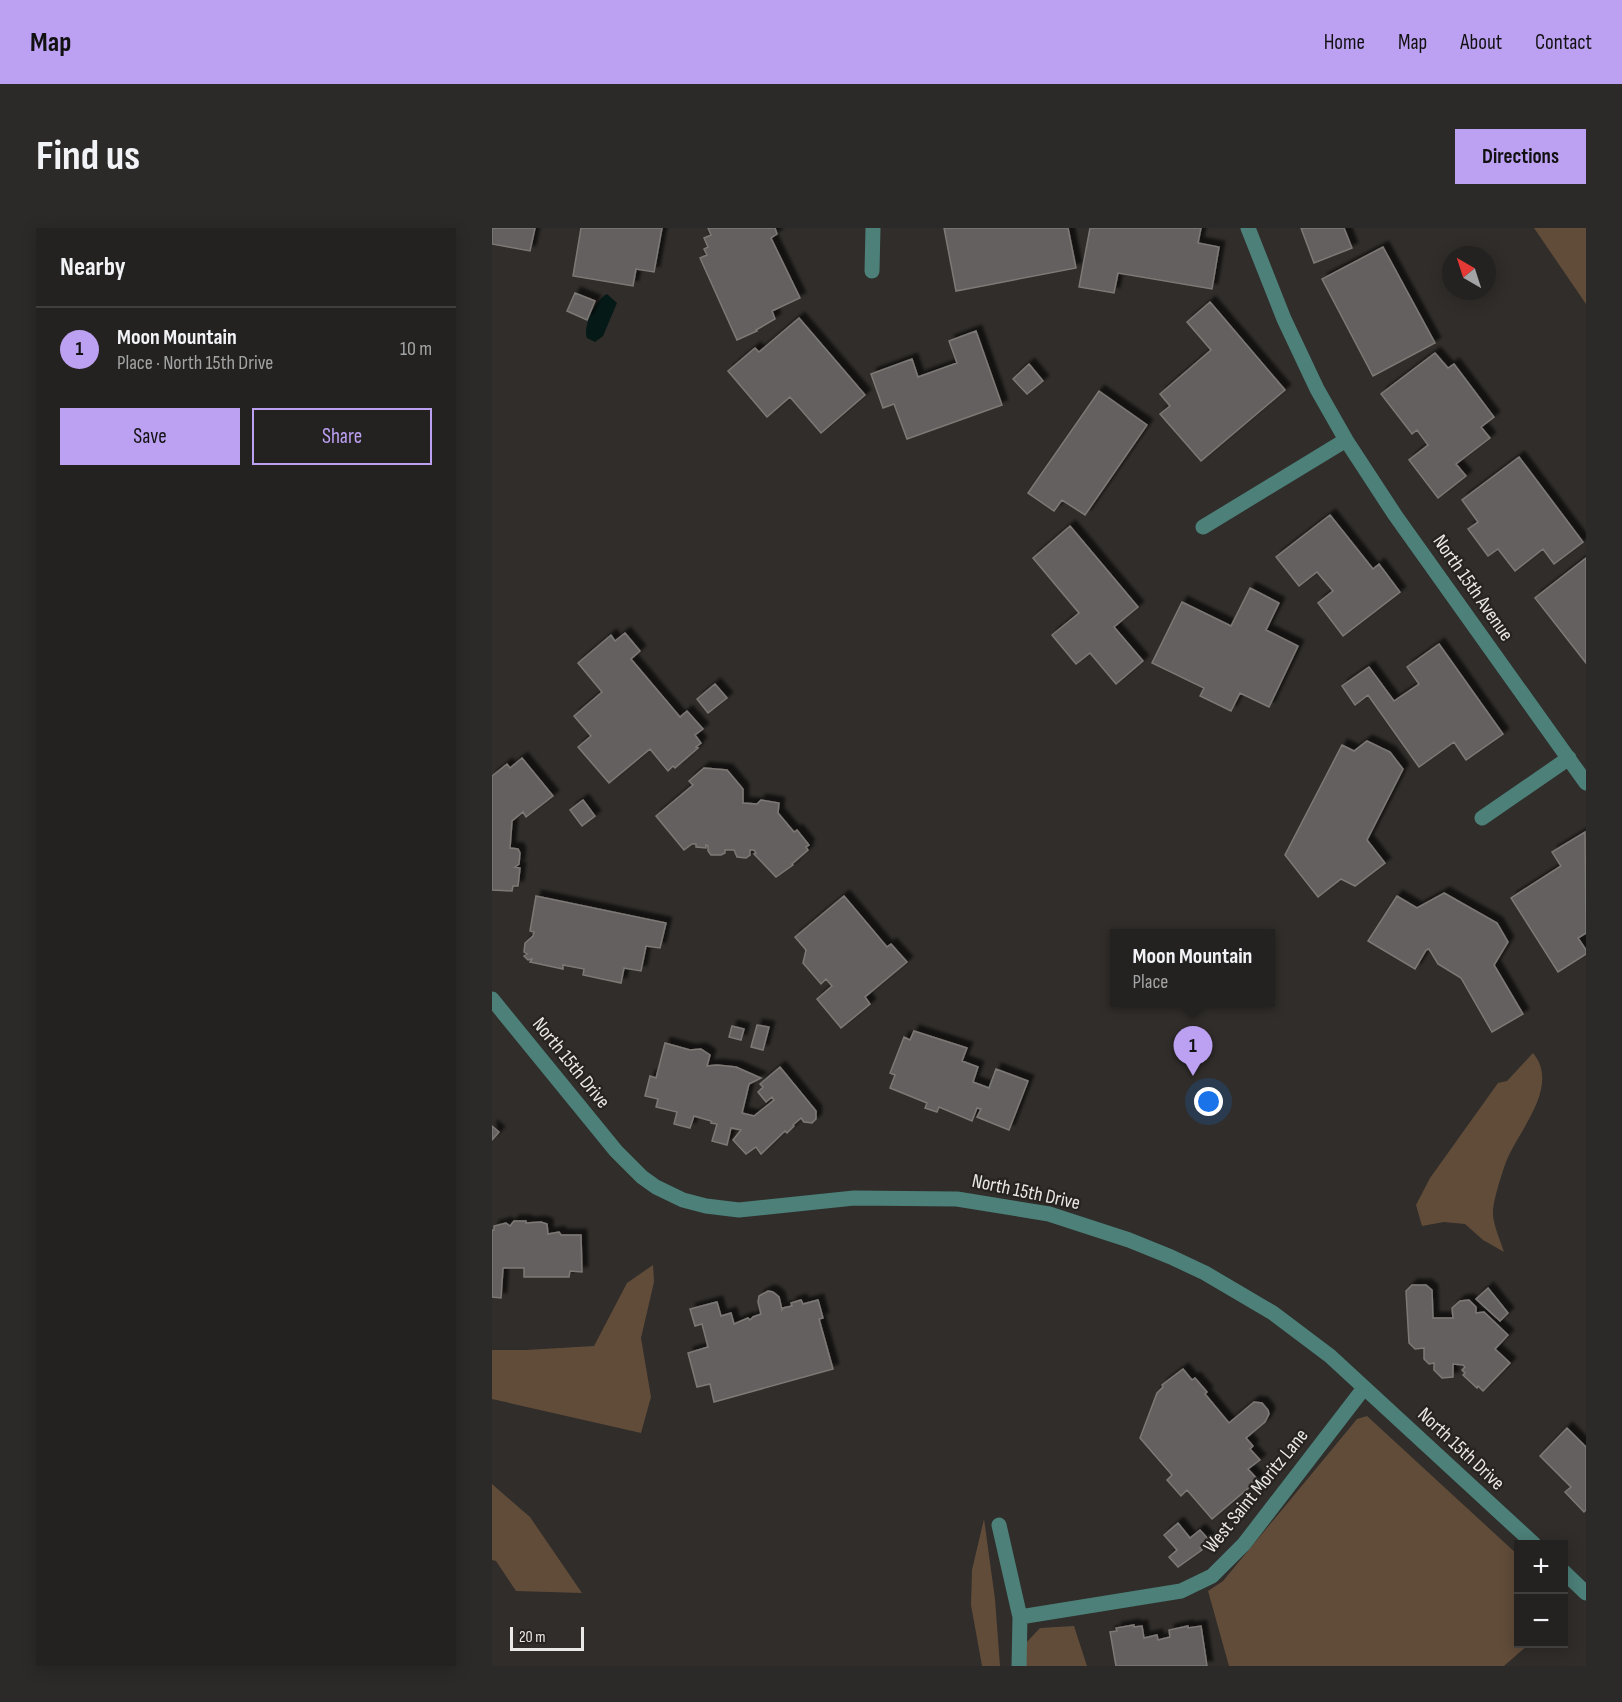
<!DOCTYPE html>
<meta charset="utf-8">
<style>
body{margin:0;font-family:"Sofia Sans Condensed",sans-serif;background:#2c2a29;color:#f1f3f6}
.controls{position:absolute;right:18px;bottom:18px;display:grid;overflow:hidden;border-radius:0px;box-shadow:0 3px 15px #0003}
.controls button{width:54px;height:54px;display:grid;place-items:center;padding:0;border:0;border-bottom:2px solid #413f3e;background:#242220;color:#f1f3f6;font:30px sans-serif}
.compass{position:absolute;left:950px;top:18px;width:54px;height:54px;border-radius:50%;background:#242220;box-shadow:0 3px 15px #0003;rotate:321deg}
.scale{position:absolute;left:18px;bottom:15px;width:74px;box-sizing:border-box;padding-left:6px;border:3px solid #eae8e6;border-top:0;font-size:16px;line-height:21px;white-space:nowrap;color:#eae8e6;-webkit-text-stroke:4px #262320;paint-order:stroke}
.you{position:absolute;left:717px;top:874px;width:21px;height:21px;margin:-15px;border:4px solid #fff;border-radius:50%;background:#1a73e8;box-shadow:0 0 0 9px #1a73e833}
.badge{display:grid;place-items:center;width:39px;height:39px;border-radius:50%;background:#bca0f2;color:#111;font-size:20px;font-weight:700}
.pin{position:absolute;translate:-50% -50px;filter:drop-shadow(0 2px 3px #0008)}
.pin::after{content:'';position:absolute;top:32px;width:21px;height:18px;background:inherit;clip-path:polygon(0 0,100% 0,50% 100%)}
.popup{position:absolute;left:618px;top:701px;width:165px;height:78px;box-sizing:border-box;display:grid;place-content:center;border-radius:0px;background:#242220;filter:drop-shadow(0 2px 4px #0005);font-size:20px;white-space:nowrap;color:#a3a4a5}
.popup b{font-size:22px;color:#f1f3f6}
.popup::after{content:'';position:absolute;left:50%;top:100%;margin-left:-12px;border:12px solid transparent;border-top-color:#242220}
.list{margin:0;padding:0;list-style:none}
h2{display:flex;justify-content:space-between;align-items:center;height:78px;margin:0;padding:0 24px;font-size:26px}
h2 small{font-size:20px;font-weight:400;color:#a3a4a5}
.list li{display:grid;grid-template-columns:39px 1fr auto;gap:18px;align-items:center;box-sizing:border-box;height:84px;padding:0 24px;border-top:2px solid #413f3e}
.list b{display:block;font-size:22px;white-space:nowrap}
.list p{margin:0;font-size:20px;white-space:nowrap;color:#a3a4a5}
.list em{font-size:20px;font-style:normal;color:#a3a4a5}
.actions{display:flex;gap:12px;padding:18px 24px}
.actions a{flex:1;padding:14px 0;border:2px solid #bca0f2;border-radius:0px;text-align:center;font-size:21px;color:#bca0f2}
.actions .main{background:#bca0f2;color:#111}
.map{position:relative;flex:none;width:1094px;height:1438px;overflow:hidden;border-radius:0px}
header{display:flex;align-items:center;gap:36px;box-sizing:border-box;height:84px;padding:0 30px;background:#bca0f2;color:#111}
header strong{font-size:28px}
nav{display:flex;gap:33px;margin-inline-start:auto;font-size:21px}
.intro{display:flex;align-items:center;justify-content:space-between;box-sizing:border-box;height:144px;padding:0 36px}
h1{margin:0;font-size:42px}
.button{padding:15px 27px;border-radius:0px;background:#bca0f2;color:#111;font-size:21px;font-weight:700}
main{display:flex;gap:36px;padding:0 36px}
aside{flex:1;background:#242220;border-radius:0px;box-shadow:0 3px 15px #0003}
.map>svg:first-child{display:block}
.green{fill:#614c39}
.water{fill:#051916}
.building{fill:#64615e;stroke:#7d7976;stroke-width:1.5;filter:url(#shadow)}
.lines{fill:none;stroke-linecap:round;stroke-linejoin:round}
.minor{stroke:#4c8079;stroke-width:15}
.labels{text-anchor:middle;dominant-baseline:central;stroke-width:4.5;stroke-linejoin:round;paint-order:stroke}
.street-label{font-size:20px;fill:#eae8e6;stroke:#262320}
</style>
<header>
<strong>Map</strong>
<nav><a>Home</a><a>Map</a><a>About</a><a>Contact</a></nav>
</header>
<div class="intro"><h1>Find us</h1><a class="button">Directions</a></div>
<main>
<aside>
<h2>Nearby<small></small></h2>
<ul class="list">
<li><span class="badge">1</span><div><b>Moon Mountain</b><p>Place · North 15th Drive</p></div><em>10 m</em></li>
</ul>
<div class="actions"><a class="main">Save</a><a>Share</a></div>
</aside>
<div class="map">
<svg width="1094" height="1438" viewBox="0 0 1094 1438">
<defs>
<filter id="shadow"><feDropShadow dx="5.5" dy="-5.5" stdDeviation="1.5" flood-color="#0009"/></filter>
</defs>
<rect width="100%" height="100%" fill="#302d2a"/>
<path class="green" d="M1042,0H1094V76Z
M1041,825C1069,858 1026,903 1014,934C1010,945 1001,973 1001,984C1000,994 1009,1014 1012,1024L991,1012L973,996L952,994L930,998L924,977L938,950L1006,855L1015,853Z
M161,1037L162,1054L149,1110L159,1169L149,1205L0,1171V1122H34L102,1118L135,1055Z
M875,1188L1026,1327V1416H1037L1012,1438H737L716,1363L731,1353L865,1191Z
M0,1256L38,1289L90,1365L24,1363L4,1333L0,1332Z
M492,1291L503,1371L508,1438H490L479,1377L480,1342Z
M582,1398L595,1438H533L532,1417L548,1400Z"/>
<path class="water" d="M115,66L125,75L111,108L103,114L95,110C90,99 104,71 115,66Z"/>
<path class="building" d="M0,0H43L38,23L0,16Z
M89,0H170L162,44L144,41L141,58L81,48Z
M216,0H283L285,6L279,10L308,70L280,83L283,91L264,102L265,103L245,112L208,30L215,27L212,21L216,19L212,10L219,7Z
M452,0H576L584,40L464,63Z
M598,0H709L706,15L727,19L720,61L626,45L622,65L587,59Z
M809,0H852L860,20L822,35Z
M891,19L943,115L881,148L830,51Z
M83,65L103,73L95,92L75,83Z
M718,74L793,162L709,233L668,186L678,178L668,166L719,122L695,94Z
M307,90L373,167L329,205L298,169L275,189L236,143L263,120L267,124Z
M484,103L510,177L415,211L402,176L391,180L379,146L420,131L426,149L465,135L457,113Z
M943,125L956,140L962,136L1002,189L989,199L998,210L964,236L974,248L946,270L917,232L936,217L925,202L920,206L889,166Z
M537,136L551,153L535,166L521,151Z
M607,163L655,197L593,287L570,272L562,283L536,265Z
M1027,229L1091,314L1062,336L1051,321L1023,343L1006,321L996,328L976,301L986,294L970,272Z
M838,287L881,341L887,336L908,364L851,408L826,375L841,363L825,344L807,358L784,329Z
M578,298L646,379L622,399L651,433L624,456L598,425L584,436L560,407L587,385L541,330Z
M1094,330V435L1043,370Z
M758,360L787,375L774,402L806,418L777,479L748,465L739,483L708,468L712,460L660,435L690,374L739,398Z
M133,405L148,423L139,431L188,489L195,483L211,501L203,507L209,515L204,519L206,520L183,540L181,538L176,543L158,521L117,555L86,519L99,508L82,488L110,464L86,435L119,407L123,413Z
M947,416L1011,506L974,532L962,514L927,539L876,467L863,477L850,458L877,439L902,473L927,456L915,439Z
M223,456L235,470L216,485L205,471Z
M875,513L898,524L911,541L875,612L893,635L863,658L849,651L826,669L793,627L850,517L862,523Z
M30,530L61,568L34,589L31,584L20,593L18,620L26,621L28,625L27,636L23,639L28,640L26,658H21L20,663L0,662V548L15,536L18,540Z
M212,540L235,542L251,561V575L265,576L269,572L287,575L286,585L302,604L305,602L317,617L314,619L316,622L300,636L301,637L284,649L262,626L264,625L262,622H258V627L254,630L245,629L242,622H233V625L229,627H219L216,623V618L214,617V620L204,619V616H200L192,622L164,588L201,557L197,553Z
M91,572L103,588L90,598L78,582Z
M1093,604L1094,705L1086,710L1094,722V726L1066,744L1019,670L1069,638L1060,624Z
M952,665L1005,695L1016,714L1002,737L1031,786L1000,804L969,750L946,736L937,721L934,722L923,741L876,713L905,668L925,680Z
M44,668L174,695L168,720L154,718L149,743L132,740L129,755L91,747L92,741L71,737V741L38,734L40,731L36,732L32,728L35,726L32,724L33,715L41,708L42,704L38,703Z
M352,668L395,719L399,716L415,734L373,769L378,776L349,800L325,771L340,758L334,751L329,756L311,735L314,722L303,709Z
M265,797L277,799L271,822L259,819Z
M240,798L252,801L249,812L237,809Z
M422,803L475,820L470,833L486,839L481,854L497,860L504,841L536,853L517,902L485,889L489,881L485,880L480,893L447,879L445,884L433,880L435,875L398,860L403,847L398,845L412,809L418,812Z
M173,815L198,822L209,821L218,827L215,838L225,837L244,839L269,850L257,856L250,885L262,888L282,872L280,869L274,874L266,864L271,859L268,856L288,839L324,883V891L320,895L312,894L309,890L301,897L302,898L295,905L293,903L269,926L264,919L254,926L241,912L249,902L239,900L235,917L220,913L225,896L219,895V893L202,888L198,900L182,896L185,884L164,879L166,871L153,868L158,848L164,850Z
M0,898L7,904L0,912Z
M22,993H34V995L49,994L55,996L56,1006L67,1004L69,1007H89L90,1044L78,1043L77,1049H32V1040H11L9,1070L0,1069V1002H2V998L14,995L18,998Z
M920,1057H934L940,1062L941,1090H961L960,1080L968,1073L977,1072L984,1079V1085L992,1084L1016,1107L1003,1121L1018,1135L991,1163L986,1158L985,1160L971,1147L973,1145L970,1142L973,1139L971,1137L961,1136V1149L950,1150L942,1142V1135L937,1136L932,1131V1120L923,1121L917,1115L914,1063Z
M996,1060L1016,1085L1008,1093L984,1071Z
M276,1063L281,1064L287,1069L290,1082L291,1080L300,1078L299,1075L309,1072L311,1076L326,1072L331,1090L327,1091L341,1141L222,1174L218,1156L205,1159L196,1125L216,1119L210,1096L203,1098L198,1081L225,1074L229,1088L239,1085L242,1096L256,1090L258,1092L261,1089L269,1086L266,1074L267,1068Z
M691,1141L700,1152L703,1150L715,1164L713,1166L737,1195L762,1174L770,1175L776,1182L777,1186L773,1194L754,1210L761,1218L758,1221L768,1232L756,1241L766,1252L720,1291L695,1262L689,1268L675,1252L680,1247L648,1210L665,1165L671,1159L670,1157Z
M1075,1200L1094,1219V1282L1092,1284L1073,1264L1079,1259L1048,1228Z
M686,1295L698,1310L708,1302L717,1312L708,1320L710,1322L686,1339L677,1329L685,1322L672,1307Z
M642,1397V1399L650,1398L652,1410L665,1407L666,1412L678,1409L677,1402L696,1398V1400L709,1398L715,1438H624L618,1404L625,1403L624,1400Z"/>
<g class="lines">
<path class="minor" d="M756,0L792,91L825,161L854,212L903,287L1094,555
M380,43L381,0
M711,299L854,212
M990,590L1077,530
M0,771L124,923L150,949L164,959L191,972L214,978L247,982L362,970L465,971L557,986L637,1012L679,1029L713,1045L781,1085L838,1128L1042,1316
M507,1297L528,1389L527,1438
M1072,1344L1094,1365
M528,1389L689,1363L720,1348L752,1316L872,1160"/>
</g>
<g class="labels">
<g class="street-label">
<text transform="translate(981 360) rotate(55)">North 15th Avenue</text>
<text transform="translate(79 835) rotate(51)">North 15th Drive</text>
<text transform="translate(534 964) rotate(12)">North 15th Drive</text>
<text transform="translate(969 1221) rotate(43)">North 15th Drive</text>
<text transform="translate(764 1263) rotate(-51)">West Saint Moritz Lane</text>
</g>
</g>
</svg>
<div class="controls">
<button>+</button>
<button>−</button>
</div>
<svg class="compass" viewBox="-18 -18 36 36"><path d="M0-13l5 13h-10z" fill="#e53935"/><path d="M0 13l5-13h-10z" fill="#a3a4a5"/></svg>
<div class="scale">20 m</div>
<div class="you"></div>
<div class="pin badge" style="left:701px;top:848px">1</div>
<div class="popup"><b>Moon Mountain</b>Place</div>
</div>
</main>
